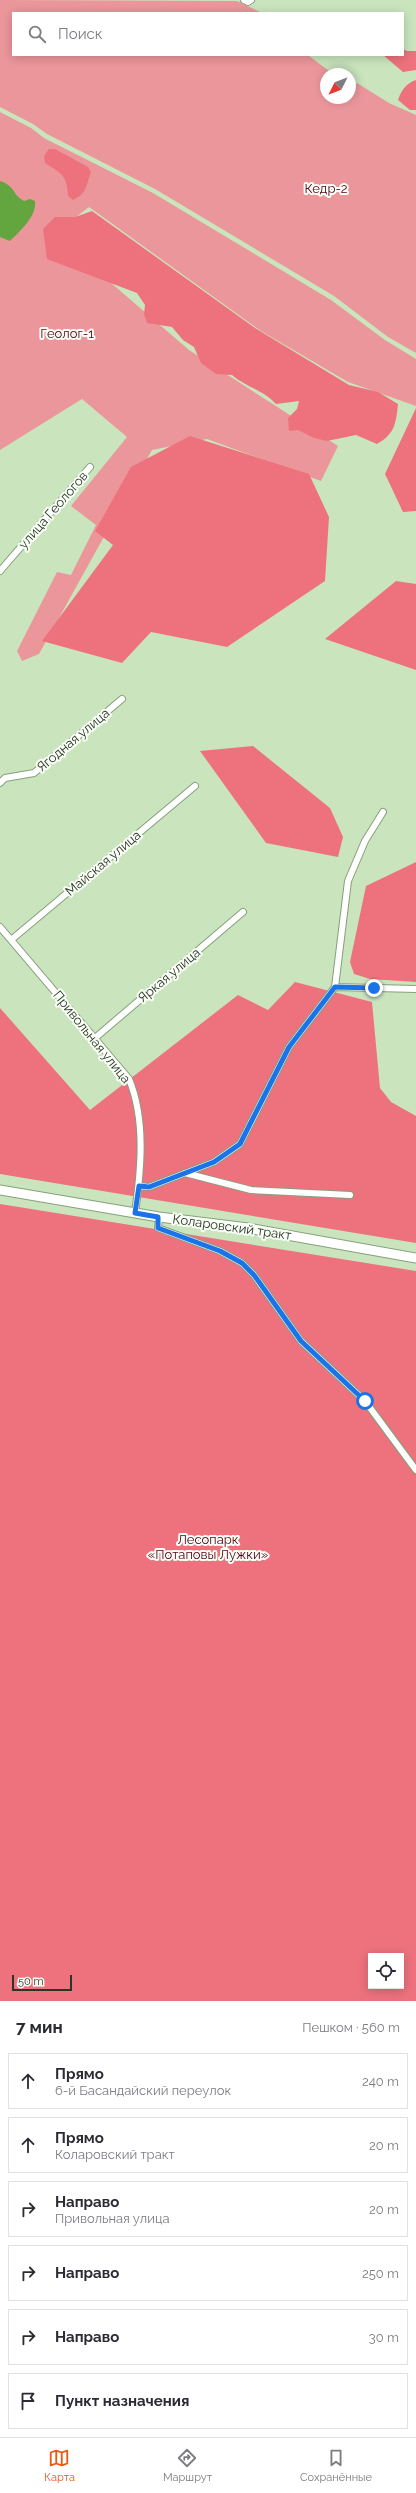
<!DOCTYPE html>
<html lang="ru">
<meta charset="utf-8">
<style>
body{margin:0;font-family:Raleway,sans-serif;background:#f7f7f7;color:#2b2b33}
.controls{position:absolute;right:12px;bottom:12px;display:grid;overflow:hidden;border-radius:0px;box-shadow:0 2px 10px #0003}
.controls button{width:36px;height:36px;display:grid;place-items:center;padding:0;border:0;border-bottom:1px solid #e1e1e2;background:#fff;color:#2b2b33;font:20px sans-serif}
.compass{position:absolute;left:320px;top:68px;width:36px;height:36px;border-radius:50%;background:#fff;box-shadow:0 2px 10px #0003;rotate:228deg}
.scale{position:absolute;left:12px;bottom:10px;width:60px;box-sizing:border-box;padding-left:4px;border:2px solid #2a3525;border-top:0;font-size:11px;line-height:14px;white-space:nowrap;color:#2a3525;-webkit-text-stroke:3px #f9fef6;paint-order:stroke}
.stop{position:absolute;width:12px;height:12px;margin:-9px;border:3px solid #1a73e8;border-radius:50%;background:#fff}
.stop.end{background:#1a73e8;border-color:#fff;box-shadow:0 1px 4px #0008}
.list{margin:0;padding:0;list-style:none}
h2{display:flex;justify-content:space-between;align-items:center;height:52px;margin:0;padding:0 16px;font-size:17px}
h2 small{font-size:13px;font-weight:400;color:#7c7c81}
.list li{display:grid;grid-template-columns:26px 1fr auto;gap:12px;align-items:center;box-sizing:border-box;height:56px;margin:0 8px 8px;padding:0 8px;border:1px solid #e1e1e2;border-radius:0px}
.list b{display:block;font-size:15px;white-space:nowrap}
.list p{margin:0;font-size:13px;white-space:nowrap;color:#7c7c81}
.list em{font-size:13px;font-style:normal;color:#7c7c81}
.icon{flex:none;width:22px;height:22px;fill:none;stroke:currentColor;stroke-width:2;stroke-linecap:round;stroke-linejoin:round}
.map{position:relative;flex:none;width:416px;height:2001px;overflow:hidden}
.search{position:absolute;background:#fff;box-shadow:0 2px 10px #0003;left:12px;right:12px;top:12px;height:44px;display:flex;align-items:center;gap:10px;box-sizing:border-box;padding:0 14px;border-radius:0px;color:#7c7c81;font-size:15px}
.sheet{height:436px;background:#fff}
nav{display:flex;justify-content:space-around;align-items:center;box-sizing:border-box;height:56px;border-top:1px solid #e1e1e2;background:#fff;font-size:11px;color:#7c7c81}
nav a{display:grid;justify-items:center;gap:2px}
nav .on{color:#ea580c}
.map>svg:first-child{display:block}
.green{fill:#eb969b}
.forest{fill:#ed727e;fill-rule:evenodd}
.water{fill:#63a53f}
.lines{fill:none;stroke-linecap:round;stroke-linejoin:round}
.street-casing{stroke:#86a07b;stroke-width:8}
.secondary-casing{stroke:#86a07b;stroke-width:11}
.street{stroke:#fff;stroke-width:6}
.secondary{stroke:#fff;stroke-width:9}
.route{stroke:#1a73e8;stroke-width:5}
.labels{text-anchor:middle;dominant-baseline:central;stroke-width:4;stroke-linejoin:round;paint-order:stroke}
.park-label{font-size:13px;fill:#530417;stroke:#f9fef6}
.street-label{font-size:13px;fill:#2a3525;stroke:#f9fef6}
</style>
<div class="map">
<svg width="416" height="2001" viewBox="0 0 416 2001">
<rect width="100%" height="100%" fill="#cae5be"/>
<path class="green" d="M0,0L237,1L262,13H13V55H308L333,74H326V98H350V86L353,88L357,83L389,103L416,115V353L388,337L334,296L155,189L47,134L33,124L0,107Z
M0,112L31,128L44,138L153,193L233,241L331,300L385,340L416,359V406L348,382L261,331L89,207L51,236L89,264L189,350L338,446L321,481L207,439L152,450L39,654L22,661L17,651L57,572L71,575L96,525L71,506L127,437L82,399L0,450Z"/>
<path class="forest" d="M403,49L407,51H416V70L403,72L383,55H403Z
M416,80V110H410L398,100C401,91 406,83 416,80Z
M49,149H55L88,167L91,172C86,185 87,194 73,200L68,196C67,175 62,174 45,163L44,156Z
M92,211L255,328L349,385L378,392L398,404C396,423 395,434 377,444L356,435L327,441L314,438L298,430L289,431L288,418L297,409L299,401L276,404C263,390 246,387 232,375L216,374L201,363L194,347L183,340L172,327L147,323L144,314L145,305L137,293L47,259L43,229L55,217H75Z
M416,408V511L403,512L385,474Z
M190,436L309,474L329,517L325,581L227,647L151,632L122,663L42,641L113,545L95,531L131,467Z
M396,581L416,584V670L325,639Z
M253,746L330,808L343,837L338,857L266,843L200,751Z
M416,862V982L370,979L354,974L350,962L366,886Z
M295,982L372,1002L380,1088L391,1102L416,1116V1243L0,1174V1008L90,1110L238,995L268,1010Z
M0,1204L416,1271V2001H0ZM371,1956H401V1986H371Z"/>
<path class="water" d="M0,181C16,186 12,195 24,201L30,199L35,201C37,216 20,231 10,241L0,237Z"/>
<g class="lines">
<defs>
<path id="street" d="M244,0L248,2L251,0
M0,571L90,467
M0,783L5,778L34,773L122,699
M0,927L129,1079C146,1120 141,1170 135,1213
M11,940L195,786
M335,987L416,989
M95,1038L243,912
M185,1173L251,1190L350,1195
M139,1186L149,1187L214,1162L240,1144L289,1047L335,987L348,881L365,841L383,812
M159,1217L158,1228L220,1251L242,1263L254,1275L301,1341L365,1401L416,1470"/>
<path id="secondary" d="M0,1190L159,1217L248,1228L416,1258"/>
</defs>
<use href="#street" class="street-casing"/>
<use href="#secondary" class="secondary-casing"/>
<use href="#street" class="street"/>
<use href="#secondary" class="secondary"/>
</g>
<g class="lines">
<path class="route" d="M365,1401L301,1341L254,1275L242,1263L220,1251L158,1228V1217L135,1213L139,1186L149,1187L214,1162L240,1144L289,1047L335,987L374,988"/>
</g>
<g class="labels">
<g class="park-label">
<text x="326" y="188">Кедр-2</text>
<text x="67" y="333">Геолог-1</text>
<text x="208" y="1539">Лесопарк<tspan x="208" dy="15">«Потаповы Лужки»</tspan></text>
</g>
<g class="street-label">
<text transform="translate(53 510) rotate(-49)">улица Геологов</text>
<text transform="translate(73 740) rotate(-40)">Ягодная улица</text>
<text transform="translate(103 863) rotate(-40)">Майская улица</text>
<text transform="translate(169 975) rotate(-40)">Яркая улица</text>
<text transform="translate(92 1037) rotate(51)">Привольная улица</text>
<text transform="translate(232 1227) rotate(8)">Коларовский тракт</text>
</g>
</g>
</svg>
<div class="controls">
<button><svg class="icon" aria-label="locate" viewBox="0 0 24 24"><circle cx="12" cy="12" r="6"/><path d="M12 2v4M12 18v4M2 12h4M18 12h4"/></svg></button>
</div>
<svg class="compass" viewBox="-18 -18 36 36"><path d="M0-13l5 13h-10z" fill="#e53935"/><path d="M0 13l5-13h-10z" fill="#7c7c81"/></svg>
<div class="scale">50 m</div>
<div class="stop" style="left:365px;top:1401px"></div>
<div class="stop end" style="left:374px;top:988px"></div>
<div class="search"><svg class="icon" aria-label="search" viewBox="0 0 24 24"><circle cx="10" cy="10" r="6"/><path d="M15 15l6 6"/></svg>Поиск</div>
</div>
<section class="sheet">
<h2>7 мин<small>Пешком · 560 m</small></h2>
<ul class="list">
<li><svg class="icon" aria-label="ahead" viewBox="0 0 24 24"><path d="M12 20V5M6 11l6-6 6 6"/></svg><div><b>Прямо</b><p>6-й Басандайский переулок</p></div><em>240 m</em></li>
<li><svg class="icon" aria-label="ahead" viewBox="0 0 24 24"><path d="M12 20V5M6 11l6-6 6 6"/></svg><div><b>Прямо</b><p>Коларовский тракт</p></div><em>20 m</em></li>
<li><svg class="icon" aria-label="right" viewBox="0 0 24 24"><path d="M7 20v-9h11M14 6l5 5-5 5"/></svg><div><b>Направо</b><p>Привольная улица</p></div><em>20 m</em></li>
<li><svg class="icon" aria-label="right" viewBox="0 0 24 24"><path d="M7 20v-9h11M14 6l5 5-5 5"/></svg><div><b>Направо</b></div><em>250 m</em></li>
<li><svg class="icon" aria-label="right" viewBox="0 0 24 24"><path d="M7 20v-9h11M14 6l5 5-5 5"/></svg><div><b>Направо</b></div><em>30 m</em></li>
<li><svg class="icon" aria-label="arrive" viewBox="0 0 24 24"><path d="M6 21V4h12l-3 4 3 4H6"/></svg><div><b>Пункт назначения</b></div></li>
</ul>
</section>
<nav>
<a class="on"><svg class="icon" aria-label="map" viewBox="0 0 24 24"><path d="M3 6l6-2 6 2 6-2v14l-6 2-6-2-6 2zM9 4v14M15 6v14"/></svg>Карта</a>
<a><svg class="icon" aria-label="directions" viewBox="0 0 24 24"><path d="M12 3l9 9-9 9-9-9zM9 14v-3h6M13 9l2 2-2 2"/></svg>Маршрут</a>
<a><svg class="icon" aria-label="saved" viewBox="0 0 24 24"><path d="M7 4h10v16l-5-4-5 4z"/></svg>Сохранённые</a>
</nav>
